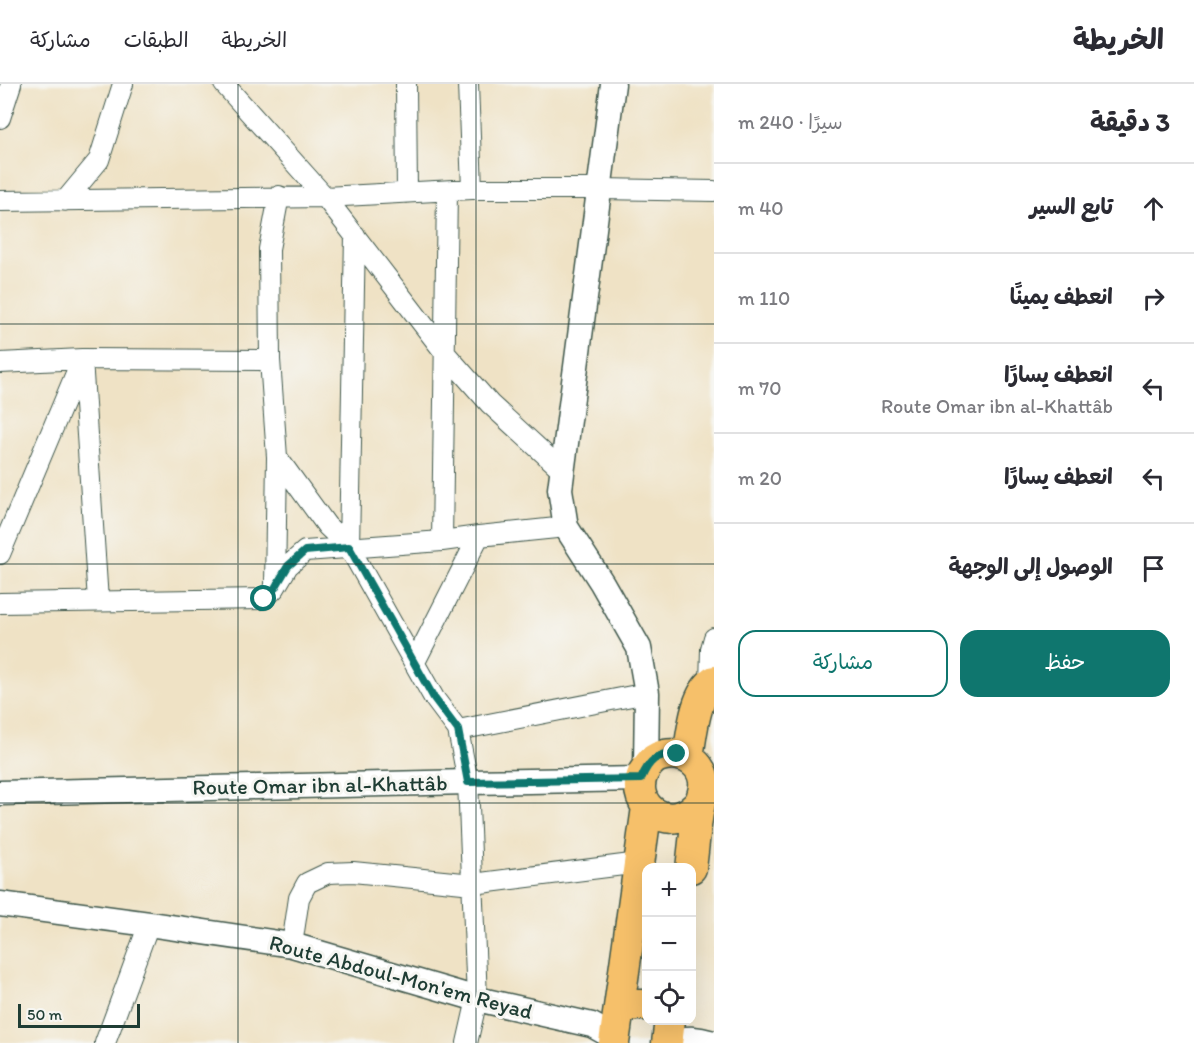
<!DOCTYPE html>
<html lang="ar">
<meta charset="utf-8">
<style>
body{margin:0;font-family:Itim,"Playpen Sans Arabic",sans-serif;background:#f2f2f3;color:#2b2b33;direction:rtl}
.controls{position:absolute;right:18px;bottom:18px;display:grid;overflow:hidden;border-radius:12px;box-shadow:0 6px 24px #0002}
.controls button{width:54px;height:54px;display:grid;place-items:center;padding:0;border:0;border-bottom:2px solid #e1e1e2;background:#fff;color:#2b2b33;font:30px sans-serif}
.scale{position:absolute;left:18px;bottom:15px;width:122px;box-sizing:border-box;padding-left:6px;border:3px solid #1f3d34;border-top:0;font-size:16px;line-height:21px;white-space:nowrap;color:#1f3d34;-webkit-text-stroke:4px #f6f6f2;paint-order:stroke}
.stop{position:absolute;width:18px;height:18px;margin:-14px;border:4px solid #0f766e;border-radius:50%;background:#fff}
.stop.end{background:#0f766e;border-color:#fff;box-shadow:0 2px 6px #0008}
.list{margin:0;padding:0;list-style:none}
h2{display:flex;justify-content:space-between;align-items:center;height:78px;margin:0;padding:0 24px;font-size:26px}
h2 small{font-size:20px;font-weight:400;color:#7c7c81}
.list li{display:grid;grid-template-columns:39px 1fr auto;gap:18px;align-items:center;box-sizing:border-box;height:90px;padding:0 24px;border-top:2px solid #e1e1e2}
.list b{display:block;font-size:22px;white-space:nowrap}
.list p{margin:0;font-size:20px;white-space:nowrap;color:#7c7c81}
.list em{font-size:20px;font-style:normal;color:#7c7c81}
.actions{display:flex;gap:12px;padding:18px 24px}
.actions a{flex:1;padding:14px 0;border:2px solid #0f766e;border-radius:18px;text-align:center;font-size:21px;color:#0f766e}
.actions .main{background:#0f766e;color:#fff}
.icon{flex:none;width:33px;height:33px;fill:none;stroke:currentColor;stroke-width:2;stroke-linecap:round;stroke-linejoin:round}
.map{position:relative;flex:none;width:714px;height:959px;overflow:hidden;direction:ltr}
header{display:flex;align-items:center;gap:36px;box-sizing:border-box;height:84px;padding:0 30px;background:#fff;border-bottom:2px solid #e1e1e2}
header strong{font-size:28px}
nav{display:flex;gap:33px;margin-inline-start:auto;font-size:21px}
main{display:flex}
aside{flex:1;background:#fff}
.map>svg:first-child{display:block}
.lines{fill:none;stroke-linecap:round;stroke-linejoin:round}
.minor-casing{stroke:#3e564a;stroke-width:22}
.tertiary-casing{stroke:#3e564a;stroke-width:27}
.primary-casing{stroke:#3e564a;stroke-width:33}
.minor{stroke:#fff;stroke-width:20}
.tertiary{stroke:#fff;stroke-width:24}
.primary{stroke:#f6c06b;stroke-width:30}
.route{stroke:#0f766e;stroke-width:8}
.grid{fill:none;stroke:#1f3d34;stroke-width:1.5;stroke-opacity:0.55}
.labels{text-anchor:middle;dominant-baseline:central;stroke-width:6;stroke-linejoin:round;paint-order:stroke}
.street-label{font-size:22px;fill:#1f3d34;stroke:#f6f6f2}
</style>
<header>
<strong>الخريطة</strong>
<nav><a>الخريطة</a><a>الطبقات</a><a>مشاركة</a></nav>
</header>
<main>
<aside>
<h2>3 دقيقة<small>سيرًا · 240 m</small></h2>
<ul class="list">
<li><svg class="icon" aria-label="ahead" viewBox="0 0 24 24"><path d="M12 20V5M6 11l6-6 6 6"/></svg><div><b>تابع السير</b></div><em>40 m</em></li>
<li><svg class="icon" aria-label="right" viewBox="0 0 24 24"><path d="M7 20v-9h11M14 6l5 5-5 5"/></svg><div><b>انعطف يمينًا</b></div><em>110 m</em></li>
<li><svg class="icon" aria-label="left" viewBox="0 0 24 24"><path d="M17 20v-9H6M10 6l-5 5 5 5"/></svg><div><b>انعطف يسارًا</b><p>Route Omar ibn al-Khattâb</p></div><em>70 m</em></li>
<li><svg class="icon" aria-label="left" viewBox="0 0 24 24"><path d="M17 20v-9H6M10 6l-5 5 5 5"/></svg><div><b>انعطف يسارًا</b></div><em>20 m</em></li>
<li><svg class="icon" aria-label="arrive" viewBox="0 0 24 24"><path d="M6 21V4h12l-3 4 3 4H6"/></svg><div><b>الوصول إلى الوجهة</b></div></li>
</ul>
<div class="actions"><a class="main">حفظ</a><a>مشاركة</a></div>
</aside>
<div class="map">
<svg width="714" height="959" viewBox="0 0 714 959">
<rect width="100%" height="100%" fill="#f6f6f2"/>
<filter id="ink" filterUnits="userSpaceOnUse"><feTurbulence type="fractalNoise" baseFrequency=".0167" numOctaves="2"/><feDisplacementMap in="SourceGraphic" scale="12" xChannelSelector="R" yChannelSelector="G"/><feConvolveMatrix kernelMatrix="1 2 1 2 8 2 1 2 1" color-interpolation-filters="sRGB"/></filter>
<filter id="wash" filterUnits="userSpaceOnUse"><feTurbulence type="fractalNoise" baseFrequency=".008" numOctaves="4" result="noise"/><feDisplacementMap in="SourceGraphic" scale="24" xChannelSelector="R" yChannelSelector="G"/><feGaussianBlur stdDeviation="1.35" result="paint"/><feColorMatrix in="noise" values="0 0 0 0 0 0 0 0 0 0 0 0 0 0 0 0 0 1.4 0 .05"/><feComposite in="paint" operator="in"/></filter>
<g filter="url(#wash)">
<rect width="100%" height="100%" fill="#efe2c5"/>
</g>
<g filter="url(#ink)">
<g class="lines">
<defs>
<path id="minor" d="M224,0L325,113L445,269L490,320L562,386
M406,0L407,109
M468,0L472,105
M0,34L11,0
M279,112L269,165L270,276L277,373L327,442L349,463L434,614L458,646L468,698L477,915L467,959
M0,117L325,113L472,105H600L714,107
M65,117L99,76L123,0
M0,279L82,275L270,276
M442,457L447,107
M349,463L355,151
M0,470L82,275L98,517
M275,502L277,373
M0,519L264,515L275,504L288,482L305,467L442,457L479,452L566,443
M415,578L479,452
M710,600L711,565L714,554
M458,646L647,609
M292,861L299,814L307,799L328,789L353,788L473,800L639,779
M105,959L149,840"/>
<path id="tertiary" d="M613,0L560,405L566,443L602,499L639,564L647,609L646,683
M0,709L468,698L641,695
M0,820L149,840L292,861L477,915L592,941L608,950L616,959
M673,959C688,952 699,955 714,959"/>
<path id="primary" d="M688,673C692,651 694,611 714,597
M691,784C694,762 695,740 700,719C702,711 705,705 704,697C701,675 677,665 658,673C651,676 647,682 643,689C628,723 672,753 700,718
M619,925L636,921H646
M614,959L647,723
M667,959L670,936"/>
</defs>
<use href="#minor" class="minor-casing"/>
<use href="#tertiary" class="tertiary-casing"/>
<use href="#primary" class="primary-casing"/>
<use href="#minor" class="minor"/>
<use href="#tertiary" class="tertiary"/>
<use href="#primary" class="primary"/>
</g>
</g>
<g class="lines" filter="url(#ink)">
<path class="route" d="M264,515L275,504L288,482L305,467L349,463L434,614L458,646L468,698L641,695C649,676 656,670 677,670"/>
</g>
<path class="grid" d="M238,0V959M476,0V959M0,240H714M0,480H714M0,719H714"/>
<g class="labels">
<g class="street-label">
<text transform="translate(320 701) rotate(-1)">Route Omar ibn al-Khattâb</text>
<text transform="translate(401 893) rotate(15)">Route Abdoul-Mon'em Reyad</text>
</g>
</g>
</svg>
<div class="controls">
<button>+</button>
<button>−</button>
<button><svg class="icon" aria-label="locate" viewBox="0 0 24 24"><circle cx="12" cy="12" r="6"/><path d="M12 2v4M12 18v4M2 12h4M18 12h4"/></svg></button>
</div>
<div class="scale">50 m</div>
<div class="stop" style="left:264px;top:515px"></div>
<div class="stop end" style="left:677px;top:670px"></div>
</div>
</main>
